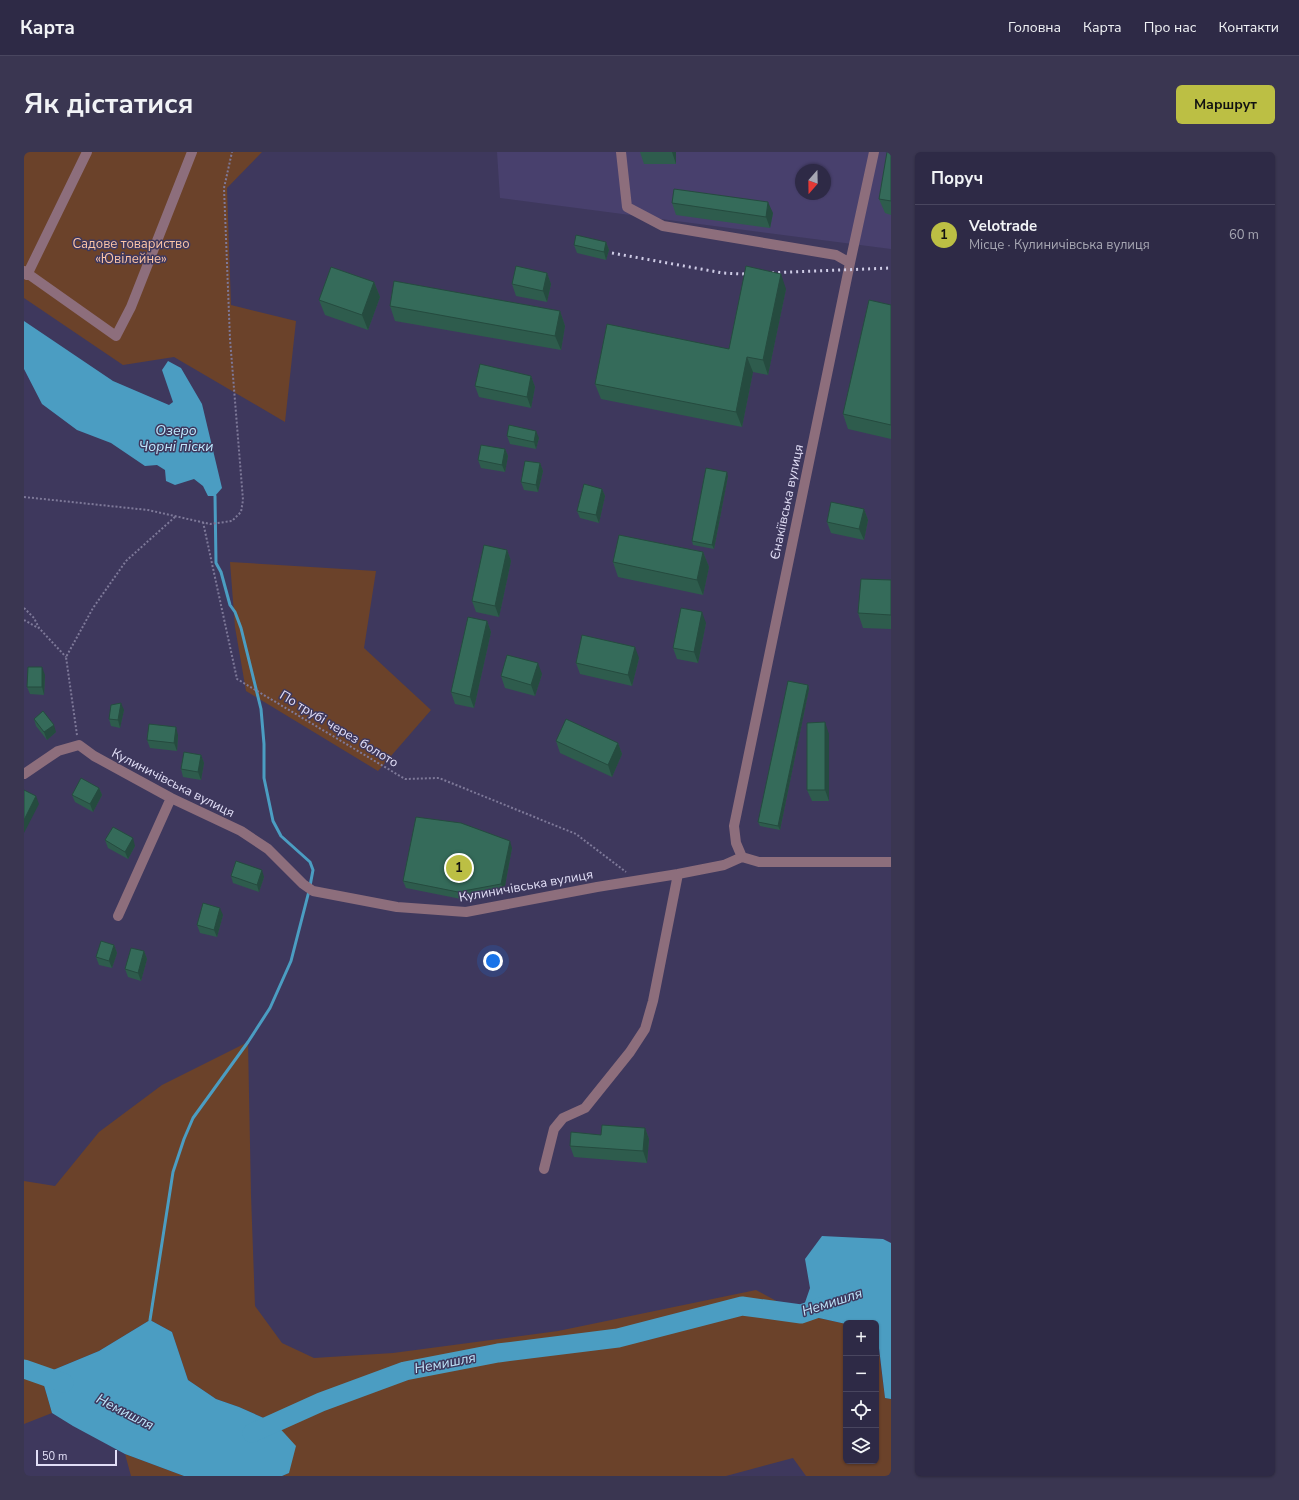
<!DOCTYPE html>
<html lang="uk">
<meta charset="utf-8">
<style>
body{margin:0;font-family:"Nunito Sans",sans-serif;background:#3a3651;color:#f1f3f6}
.controls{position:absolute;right:12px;bottom:12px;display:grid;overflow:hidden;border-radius:6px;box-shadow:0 1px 3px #0004}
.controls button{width:36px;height:36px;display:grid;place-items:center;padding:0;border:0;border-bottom:1px solid #49465f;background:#2e2a46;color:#f1f3f6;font:20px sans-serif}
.compass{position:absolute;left:771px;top:12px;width:36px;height:36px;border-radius:50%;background:#2e2a46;box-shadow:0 1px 3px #0004;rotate:200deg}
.scale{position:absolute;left:12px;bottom:10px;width:81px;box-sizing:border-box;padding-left:4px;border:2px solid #e2dff7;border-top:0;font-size:11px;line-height:14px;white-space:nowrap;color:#e2dff7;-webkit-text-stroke:3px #3e385d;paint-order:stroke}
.you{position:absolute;left:469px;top:809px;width:14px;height:14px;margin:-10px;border:3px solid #fff;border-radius:50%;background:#1a73e8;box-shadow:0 0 0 6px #1a73e833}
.badge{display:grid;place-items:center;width:26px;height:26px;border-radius:50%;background:#bcbf44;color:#111;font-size:13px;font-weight:700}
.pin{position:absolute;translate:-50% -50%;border:2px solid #fff;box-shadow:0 1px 4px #0006}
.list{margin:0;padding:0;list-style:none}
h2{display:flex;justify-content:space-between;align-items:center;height:52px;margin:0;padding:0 16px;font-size:17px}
h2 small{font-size:13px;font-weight:400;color:#a7a7b3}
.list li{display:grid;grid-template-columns:26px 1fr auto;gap:12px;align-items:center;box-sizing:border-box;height:60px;padding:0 16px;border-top:1px solid #49465f}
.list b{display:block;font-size:15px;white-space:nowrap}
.list p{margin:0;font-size:13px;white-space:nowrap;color:#a7a7b3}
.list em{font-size:13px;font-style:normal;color:#a7a7b3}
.icon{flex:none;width:22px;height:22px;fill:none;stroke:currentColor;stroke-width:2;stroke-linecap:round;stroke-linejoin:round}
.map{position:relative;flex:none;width:867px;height:1324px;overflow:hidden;border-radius:6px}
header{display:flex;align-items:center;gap:24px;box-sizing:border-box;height:56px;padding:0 20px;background:#2e2a46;border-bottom:1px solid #49465f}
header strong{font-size:19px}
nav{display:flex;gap:22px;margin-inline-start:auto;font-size:14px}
.intro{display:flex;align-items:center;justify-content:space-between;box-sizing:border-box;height:96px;padding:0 24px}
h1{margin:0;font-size:28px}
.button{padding:10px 18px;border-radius:6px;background:#bcbf44;color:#111;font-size:14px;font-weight:700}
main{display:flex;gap:24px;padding:0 24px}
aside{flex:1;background:#2e2a46;border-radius:6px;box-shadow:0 1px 3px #0004}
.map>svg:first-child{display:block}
.built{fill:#48406d;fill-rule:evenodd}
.green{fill:#6b422a}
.water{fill:#4b9dc2}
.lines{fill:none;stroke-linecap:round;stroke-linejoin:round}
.stream{stroke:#4b9dc2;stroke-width:3}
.river{stroke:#4b9dc2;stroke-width:19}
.path{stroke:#7e7999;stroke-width:2;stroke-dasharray:2 2;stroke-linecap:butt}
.minor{stroke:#8d6e7c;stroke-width:10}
.rail{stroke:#cfcce6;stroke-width:3;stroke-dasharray:2 4;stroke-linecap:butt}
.wall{fill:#2e5c4d}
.shaded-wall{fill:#254b3f}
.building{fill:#356b5a;stroke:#254b3f}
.labels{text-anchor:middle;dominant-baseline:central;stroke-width:3;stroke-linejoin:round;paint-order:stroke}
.park-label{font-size:13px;fill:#fdc5a6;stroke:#3e385d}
.street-label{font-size:13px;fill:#e2dff7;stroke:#3e385d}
.water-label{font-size:14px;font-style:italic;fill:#bfe7fc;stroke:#3e385d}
</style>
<header>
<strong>Карта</strong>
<nav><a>Головна</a><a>Карта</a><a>Про нас</a><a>Контакти</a></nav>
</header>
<div class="intro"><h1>Як дістатися</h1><a class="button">Маршрут</a></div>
<main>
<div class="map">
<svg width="867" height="1324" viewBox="0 0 867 1324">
<rect width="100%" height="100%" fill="#3e385d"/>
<path class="built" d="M473,0H867V97L476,46ZM777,18H801V42H777Z"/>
<path class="green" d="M0,0H238L203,36L207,153L272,169L261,270L150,205L99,213L0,146Z
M206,410L352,419L340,496L407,558L354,619L222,539L211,475Z
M224,890L227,1043L231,1154L258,1191L290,1206L369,1201L534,1179L732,1138L777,1162L822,1172V1309H852V1178L861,1246L867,1247V1324H782L769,1306L702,1324H258L265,1321L251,1271L215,1255L192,1247L164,1228L148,1180L126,1168L75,1199L17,1223L28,1261L0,1272V1029L31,1034L75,980L138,933Z
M101,1302L160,1324H107Z"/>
<path class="water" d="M0,169L89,229L145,253L149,250L138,218L144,209L157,216L178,252L198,336L191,344H184L179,334L170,327L151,333L142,329L141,318L133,313L121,314L87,291L53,278L18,252L0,217Z
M798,1084L859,1087L867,1091V1247L861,1246L852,1171L822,1172L777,1162L786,1136L781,1107Z
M126,1168L148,1180L164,1228L192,1247L215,1255L251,1271L272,1294L265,1321L258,1324H160L101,1302L49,1274L28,1261L17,1223L75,1199Z"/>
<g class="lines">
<path class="stream" d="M191,344L192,411L197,420L206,453L211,460L217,476L237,557L240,592V626L249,669L257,684L286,710L289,718L286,734
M126,1168L149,1020L160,987L169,966L224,890L246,856L267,809L285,739"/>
<path class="river" d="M0,1217L40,1231
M228,1281L297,1250L381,1219L474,1201L594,1186L718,1154L777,1162L800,1154"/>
<path class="path" d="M0,345L124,358L186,372L208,369L217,360L219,348L206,187L200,36L208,0
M179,370L213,527L381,627L415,626L552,682L602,720
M0,456L10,466L15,476L42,505
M0,468L14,476
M53,583L42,505L69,456L102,409L152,364"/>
<path class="minor" d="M597,0L603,55L639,74L812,103L826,111
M0,119L92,184L107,155L168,0
M3,123L63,0
M0,622L34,599L55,593L70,604L147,646L217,679L244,697L279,732L289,739L373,755L442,760L573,735L654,722L700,713L718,705
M718,705L712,691L710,674L826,111L850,0
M718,705L735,710H867
M94,764L147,646
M520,1017L530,977L539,966L561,956L606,900L621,877L629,849L654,722"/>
<path class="rail" d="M588,101L699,121L717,122L867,116"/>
</g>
<path class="wall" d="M616,0H652V12H620Z
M867,0V63L861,61L855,47Z
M648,51L749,61L746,76L652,63Z
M582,90L585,98L582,108L553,101L550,93Z
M523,121L527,132L523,150L492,144L488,132Z
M350,130L356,145L344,178L301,163L295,148Z
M762,137L744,223L729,220L718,275L577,247L571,232L705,197Z
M867,153V287L824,277L819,262Z
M366,154L536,159L541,174L537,198L371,169Z
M507,224L511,235L507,256L455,245L451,234Z
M483,284L515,286L512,297L486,292Z
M481,297L484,304L481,320L457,316L454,308Z
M516,311L519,319L514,340L500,338L497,330Z
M704,324L690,397L669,393L668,389Z
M578,337L581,344L575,371L556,366L553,359Z
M840,357L844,368L840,388L807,381L803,370Z
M483,398L487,409L475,465L452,460L448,449Z
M679,400L685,415L679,443L594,425L589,410Z
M867,428V477L839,476L834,461Z
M463,469L467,480L450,556L431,552L427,540Z
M682,471L674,511L653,507L649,496Z
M615,506L608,534L556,522L552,511Z
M518,522L511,544L481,536L477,524Z
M21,523L20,543L6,542L3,535Z
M784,533L785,537L756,678L736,674L734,670Z
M100,558L96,576L87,574L85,567Z
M10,567L32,580L23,588L12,574Z
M805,582V649H788L783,638Z
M154,583L153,599L126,596L123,588Z
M532,589L594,591L598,602L588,625L536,601Z
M177,603L180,611L177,628L159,625L157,617Z
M75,636L78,643L69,660L51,650L48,643Z
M81,688L111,694L104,707L84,696Z
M488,696L480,739L437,747L382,736L379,729Z
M207,724L240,725L235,740L209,731Z
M199,763L193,785L176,781L173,773Z
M90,793L93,801L88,816L75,813L72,805Z
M120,799L123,807L117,829L104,825L101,817Z
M621,976L625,987L623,1011L550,1005L546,994L577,983Z"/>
<path class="shaded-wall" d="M648,0H652V12Z
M744,50L749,61L746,76L742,65Z
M582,90L585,98L582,108L580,100Z
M523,121L527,132L523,150L519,139Z
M757,122L762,137L744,223L739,208Z
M350,130L356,145L344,178L338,163Z
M536,159L541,174L537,198L531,184Z
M723,205L729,220L718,275L712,260Z
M507,224L511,235L507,256L503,245Z
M512,279L515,286L512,297L510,290Z
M481,297L484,304L481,320L478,313Z
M516,311L519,319L514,340L512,333Z
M703,320L704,324L690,397L688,393Z
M578,337L581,344L575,371L572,363Z
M840,357L844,368L840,388L835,377Z
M483,398L487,409L475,465L471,454Z
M679,400L685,415L679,443L673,428Z
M678,460L682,471L674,511L670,500Z
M463,469L467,480L450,556L446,545Z
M611,495L615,506L608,534L604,523Z
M514,511L518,522L511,544L507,533Z
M18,515L21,523L20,543L18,535Z
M784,533L785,537L756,678L754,674Z
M97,551L100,558L96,576L94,568Z
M801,570L805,582V649L801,638Z
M30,573L32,580L23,588L20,580Z
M152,575L154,583L153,599L150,591Z
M594,591L598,602L588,625L584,613Z
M177,603L180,611L177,628L174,620Z
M75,636L78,643L69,660L66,652Z
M12,644L15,652L0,681V668Z
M109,686L111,694L104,707L101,700Z
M486,689L488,696L480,739L477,732Z
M238,718L240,725L235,740L233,733Z
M196,756L199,763L193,785L190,778Z
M90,793L93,801L88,816L85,809Z
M120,799L123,807L117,829L114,821Z
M621,976L625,987L623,1011L619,999Z"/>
<path class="building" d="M863,0H867V49L855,47Z
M650,37L744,50L742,65L648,51Z
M552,83L582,90L580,100L550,93Z
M492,114L523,121L519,139L488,132Z
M722,114L757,122L739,208L723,205L712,260L571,232L583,172L705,197Z
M307,115L350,130L338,163L295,148Z
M370,129L536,159L531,184L366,154Z
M845,148L867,153V273L819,262Z
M456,212L507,224L503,245L451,234Z
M485,273L512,279L510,290L483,284Z
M457,293L481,297L478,313L454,308Z
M501,309L516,311L512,333L497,330Z
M682,316L703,320L688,393L668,389Z
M560,332L578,337L572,363L553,359Z
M807,350L840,357L835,377L803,370Z
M595,383L679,400L673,428L589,410Z
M460,393L483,398L471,454L448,449Z
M837,427L867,428V463L834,461Z
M657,456L678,460L670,500L649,496Z
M444,465L463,469L446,545L427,540Z
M558,483L611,495L604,523L552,511Z
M483,503L514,511L507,533L477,524Z
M4,515H18V535H3Z
M764,529L784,533L754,674L734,670Z
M97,551L94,568L85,567L87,553Z
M19,559L30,573L20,580L10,567Z
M542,567L594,591L584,613L532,589Z
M801,570V638H783V571Z
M125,572L152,575L150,591L123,588Z
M160,600L177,603L174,620L157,617Z
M57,626L75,636L66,652L48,643Z
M0,638L12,644L0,668Z
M392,665L437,671L486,689L477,732L434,740L379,729Z
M89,675L109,686L101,700L81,688Z
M212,709L238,718L233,733L207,724Z
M179,751L196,756L190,778L173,773Z
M77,789L90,793L85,809L72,805Z
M107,796L120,799L114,821L101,817Z
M578,973L621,976L619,999L546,994L547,980L577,983Z"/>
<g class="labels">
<g class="park-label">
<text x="107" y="92">Садове товариство<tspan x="107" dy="15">«Ювілейне»</tspan></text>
</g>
<g class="street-label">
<text transform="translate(763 350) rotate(-78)">Єнакіївська вулиця</text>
<text transform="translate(315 577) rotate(31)">По трубі через болото</text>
<text transform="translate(149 631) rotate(27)">Кулиничівська вулиця</text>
<text transform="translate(502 734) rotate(-10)">Кулиничівська вулиця</text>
</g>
<g class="water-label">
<text x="152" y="278">Озеро<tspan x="152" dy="16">Чорні піски</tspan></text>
<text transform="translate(808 1150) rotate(-18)">Немишля</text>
<text transform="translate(421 1211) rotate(-11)">Немишля</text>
<text transform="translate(101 1260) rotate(27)">Немишля</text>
</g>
</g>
</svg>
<div class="controls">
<button>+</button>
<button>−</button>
<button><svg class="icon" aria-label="locate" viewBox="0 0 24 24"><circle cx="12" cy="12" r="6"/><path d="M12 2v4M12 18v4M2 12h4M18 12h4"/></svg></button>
<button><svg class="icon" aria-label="layers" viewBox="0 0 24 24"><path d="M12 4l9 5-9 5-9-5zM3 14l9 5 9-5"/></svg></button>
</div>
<svg class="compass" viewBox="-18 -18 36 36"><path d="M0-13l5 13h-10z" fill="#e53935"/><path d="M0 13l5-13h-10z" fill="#a7a7b3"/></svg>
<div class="scale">50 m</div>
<div class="you"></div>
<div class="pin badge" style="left:435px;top:716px">1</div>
</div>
<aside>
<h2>Поруч<small></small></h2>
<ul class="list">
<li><span class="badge">1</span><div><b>Velotrade</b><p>Місце · Кулиничівська вулиця</p></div><em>60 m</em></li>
</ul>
</aside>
</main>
